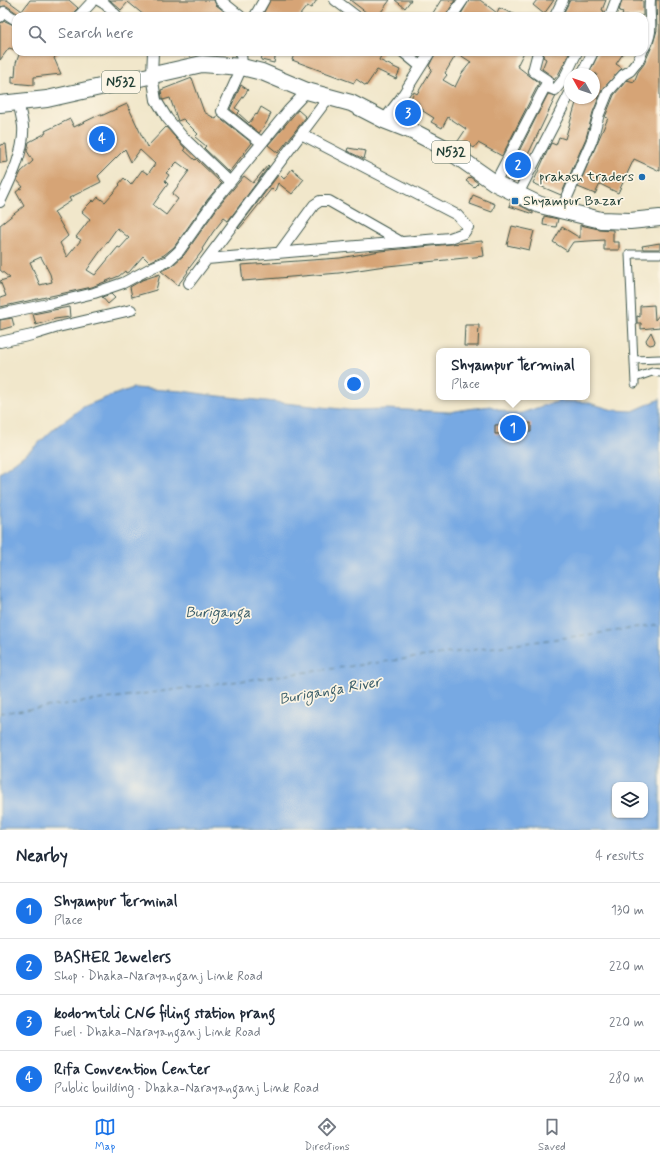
<!DOCTYPE html>
<meta charset="utf-8">
<style>
body{margin:0;font-family:Mynerve,sans-serif;background:#f2f2f3;color:#1f2937}
.controls{position:absolute;right:12px;bottom:12px;display:grid;overflow:hidden;border-radius:8px;box-shadow:0 1px 3px #0004}
.controls button{width:36px;height:36px;display:grid;place-items:center;padding:0;border:0;border-bottom:1px solid #e0e1e3;background:#fff;color:#1f2937;font:20px sans-serif}
.compass{position:absolute;left:564px;top:68px;width:36px;height:36px;border-radius:50%;background:#fff;box-shadow:0 1px 3px #0004;rotate:310deg}
.you{position:absolute;left:354px;top:384px;width:14px;height:14px;margin:-10px;border:3px solid #fff;border-radius:50%;background:#1a73e8;box-shadow:0 0 0 6px #1a73e833}
.badge{display:grid;place-items:center;width:26px;height:26px;border-radius:50%;background:#1a73e8;color:#fff;font-size:13px;font-weight:700}
.pin{position:absolute;translate:-50% -50%;border:2px solid #fff;box-shadow:0 1px 4px #0006}
.popup{position:absolute;left:436px;top:348px;width:154px;height:52px;box-sizing:border-box;display:grid;place-content:center;border-radius:8px;background:#fff;filter:drop-shadow(0 1px 3px #0005);font-size:13px;white-space:nowrap;color:#747a83}
.popup b{font-size:15px;color:#1f2937}
.popup::after{content:'';position:absolute;left:50%;top:100%;margin-left:-8px;border:8px solid transparent;border-top-color:#fff}
.list{margin:0;padding:0;list-style:none}
h2{display:flex;justify-content:space-between;align-items:center;height:52px;margin:0;padding:0 16px;font-size:17px}
h2 small{font-size:13px;font-weight:400;color:#747a83}
.list li{display:grid;grid-template-columns:26px 1fr auto;gap:12px;align-items:center;box-sizing:border-box;height:56px;padding:0 16px;border-top:1px solid #e0e1e3}
.list b{display:block;font-size:15px;white-space:nowrap}
.list p{margin:0;font-size:13px;white-space:nowrap;color:#747a83}
.list em{font-size:13px;font-style:normal;color:#747a83}
.icon{flex:none;width:22px;height:22px;fill:none;stroke:currentColor;stroke-width:2;stroke-linecap:round;stroke-linejoin:round}
.map{position:relative;flex:none;width:660px;height:830px;overflow:hidden}
.search{position:absolute;background:#fff;box-shadow:0 1px 3px #0004;left:12px;right:12px;top:12px;height:44px;display:flex;align-items:center;gap:10px;box-sizing:border-box;padding:0 14px;border-radius:12px;color:#747a83;font-size:15px}
.sheet{height:276px;background:#fff}
nav{display:flex;justify-content:space-around;align-items:center;box-sizing:border-box;height:56px;border-top:1px solid #e0e1e3;background:#fff;font-size:11px;color:#747a83}
nav a{display:grid;justify-items:center;gap:2px}
nav .on{color:#1a73e8}
.map>svg:first-child{display:block}
.water{fill:#77a9e3;stroke:#4b738c;fill-rule:evenodd}
.lines{fill:none;stroke-linecap:round;stroke-linejoin:round}
.ferry{stroke:#395d69;stroke-width:1;stroke-dasharray:5 4;stroke-linecap:butt}
.building{fill:#d6a476;fill-rule:evenodd}
.pedestrian-casing{stroke:#3e564b;stroke-width:9}
.minor-casing{stroke:#3e564b;stroke-width:12}
.trunk-casing{stroke:#3e564b;stroke-width:18}
.pedestrian{stroke:#fff;stroke-width:7}
.minor{stroke:#fff;stroke-width:10}
.trunk{stroke:#fff;stroke-width:16}
.poi-dot{fill:#1f6fb2;stroke:#fcf5e5;stroke-width:1.5}
.labels{text-anchor:middle;dominant-baseline:central;stroke-width:3.5;stroke-linejoin:round;paint-order:stroke}
.shield{fill:#fcf5e5;stroke:#617469;stroke-width:1}
.shield-label{font-size:13px;font-weight:bold;fill:#1f3d34}
.poi-label{font-size:14px;fill:#1f3d34;stroke:#fcf5e5;text-anchor:end}
.water-label{font-size:15px;font-style:italic;fill:#395d69;stroke:#fcf5e5}
</style>
<div class="map">
<svg width="660" height="830" viewBox="0 0 660 830">
<rect width="100%" height="100%" fill="#fcf5e5"/>
<filter id="ink" filterUnits="userSpaceOnUse"><feTurbulence type="fractalNoise" baseFrequency=".025" numOctaves="2"/><feDisplacementMap in="SourceGraphic" scale="8" xChannelSelector="R" yChannelSelector="G"/><feConvolveMatrix kernelMatrix="1 2 1 2 8 2 1 2 1" color-interpolation-filters="sRGB"/></filter>
<filter id="wash" filterUnits="userSpaceOnUse"><feTurbulence type="fractalNoise" baseFrequency=".012" numOctaves="4" result="noise"/><feDisplacementMap in="SourceGraphic" scale="16" xChannelSelector="R" yChannelSelector="G"/><feGaussianBlur stdDeviation="0.9" result="paint"/><feColorMatrix in="noise" values="0 0 0 0 0 0 0 0 0 0 0 0 0 0 0 0 0 1.4 0 .05"/><feComposite in="paint" operator="in"/></filter>
<g filter="url(#wash)">
<rect width="100%" height="100%" fill="#f1e7cb"/>
<path class="water" d="M133,388L182,391L210,395L350,410L387,409L450,412L467,409L490,406L512,414L522,413L545,405L560,401L586,402L613,410L633,411L660,399V830H0V473L31,450L56,427L83,407L105,398ZM615,785H645V815H615Z"/>
<g class="lines">
<path class="ferry" d="M0,713L660,625"/>
</g>
<g id="blocks">
<path class="building" d="M0,0H7L22,11L30,0H69L78,8L74,12L73,16H21L7,6H4L0,7Z
M110,0H214L216,5L224,11L220,16H145L128,2L121,10Z
M270,0H317L311,8L307,6L299,16H262Z
M350,0H390L378,16H371Z
M395,0H411L405,8Z
M441,0H455L446,16H431Z
M469,0H480L497,13L499,8L519,16H460Z
M537,0H554L544,14L533,5Z
M570,0H606L602,10L604,11L603,16H562Z
M622,0H640L643,1V16H622L623,12L619,11Z
M656,0H660V171L634,159L618,193L600,184L595,194L578,187L608,118L605,117L614,95L627,80L634,82L638,72L644,64L653,44L657,30Z
M5,21L16,26V50L9,48L0,60V23Z
M20,52H60L54,58L61,74L34,77V85L12,83V76L15,77L16,63Z
M263,52H276L274,63L261,60Z
M295,52H383L379,60L400,70L396,79L377,70L366,86L356,79L354,83L292,60Z
M436,52H524L517,66L539,83L502,156L478,143L474,148L465,142L461,148L456,144L466,129L448,117L442,128L431,122L434,118L423,111V109L418,106L419,103L411,98L414,92L417,94L432,69L429,66ZM457,53L471,62L462,73L455,87L443,80L447,75L445,73Z
M544,52H570L558,75L554,80L552,76L542,69L546,59L543,57Z
M599,52H624L616,64L622,68L602,90L593,112L586,138L561,195L533,183L551,143L556,145L559,137L565,139L576,103L573,102L575,98H594V80L597,74H589Z
M192,78L204,112L216,119L218,116L252,143L229,172L204,148L206,146L195,137L198,134L183,119L178,121L170,98L163,100L162,98L161,90Z
M241,85L248,90L235,108L240,111L238,113L249,123L256,114L257,115L261,107L271,113L267,122L259,133L230,109Z
M548,94L556,96L522,167L513,163Z
M127,104L147,147L166,127L185,148L184,150L195,160L196,159L221,183L208,199L174,247L164,255L149,262L143,256L130,271L126,273L125,271L119,276L92,287L0,307V298L6,296L0,281L10,278L0,270V225L24,206L16,192L23,187L17,180L21,172L33,161L27,151L29,142L46,133L45,131L70,119L74,127L101,114V116ZM125,149L131,162L140,150L155,164L148,174L142,170L131,185L124,178L119,184L120,185L105,202L98,197L94,202L93,200L86,207L82,212L90,219L76,237L81,240L67,257L60,243L68,236L54,212L71,201L69,198L101,182L98,176ZM177,162L189,171L172,194L178,199L166,215L153,205L168,184L165,181L169,175L166,173ZM117,228L129,238L120,248L118,247L95,275L87,270ZM41,257L50,274L52,282L40,285L30,262Z
M298,110L306,117L278,153L268,145Z
M6,144L8,162L0,163V145Z
M348,148L366,151L364,159L347,151Z
M268,165L269,166L228,221L224,218L213,232L202,249L203,250L187,271L188,272L178,285L161,271L172,266L184,255L218,207L244,176L253,183Z
M292,169L304,179L292,194L278,183L275,191L272,188L249,217L239,229L238,228L279,174L284,179Z
M470,177L478,183L474,187L466,181Z
M473,195L495,204L492,212L470,204Z
M511,201L533,212V214L509,206Z
M544,216L558,219L556,227L543,225Z
M580,225L599,229L613,230V242H619V250H604V240L573,242L567,251L553,242L562,227L580,238Z
M512,226L534,231L529,250L507,245Z
M482,241L484,256L378,267L339,273L243,281L241,265L340,258L380,251Z
M660,243V249H643L642,246Z
M160,274L156,290L132,297L130,287L142,280Z
M111,294L115,298L108,304L102,297Z
M654,305L655,320L660,314V327L641,329V323H637V316L640,317V306Z
M69,307L70,317L55,319L36,325L33,314Z
M12,318L14,326L0,330V320Z
M465,325H479L478,346H464Z
M651,332L655,341L654,344L650,345L647,343L646,340Z
M531,423V432L495,434V425Z"/>
</g>
</g>
<g filter="url(#ink)">
<use href="#blocks" fill-opacity="0" stroke="#3e564b" stroke-width="1"/>
<g class="lines">
<defs>
<path id="pedestrian" d="M634,360L660,359
M635,378L652,372L660,373
M635,384L629,254H660"/>
<path id="minor" d="M98,0L105,4L117,16
M220,0L240,16
M335,0L356,16
M79,16L91,3
M255,16L264,0
M452,16L463,0
M555,16L563,0
M610,16L616,0
M0,17L4,12L16,20
M644,48C655,30 648,19 650,0
M153,52L152,75L156,100L167,118L182,136L230,182
M241,52L242,67L222,111L262,143
M403,52L420,66
M582,74L593,52
M545,86L555,90L564,79L577,52
M384,120L401,98L430,52
M495,183L548,81L533,71L538,52
M518,194L570,93
M0,202C10,181 25,151 23,126C22,118 20,110 18,102
M561,211L592,140L599,114L608,92L623,75L630,71L638,61L642,52
M279,253L314,205L320,201H329L401,242
M207,259L450,238L464,233L468,227L457,215L301,134
M189,283L329,97
M0,314L53,303L94,293L123,283L153,267L168,261L179,251L213,203L288,111L307,91
M0,342L32,335L58,327L131,310"/>
<path id="trunk" d="M0,104L47,99L202,64L242,67L262,72L307,91L351,103L384,120L412,131L445,148L495,183L540,205L601,220L630,221L660,218"/>
</defs>
<use href="#pedestrian" class="pedestrian-casing"/>
<use href="#minor" class="minor-casing"/>
<use href="#trunk" class="trunk-casing"/>
<use href="#pedestrian" class="pedestrian"/>
<use href="#minor" class="minor"/>
<use href="#trunk" class="trunk"/>
</g>
</g>
<g class="poi-dot">
<circle cx="642" cy="177" r="4"/>
<rect x="511" y="197" width="8" height="8" rx="2"/>
</g>
<g class="labels">
<g class="shield">
<rect x="102" y="71" width="38" height="22" rx="3"/>
<rect x="432" y="141" width="38" height="22" rx="3"/>
</g>
<g class="shield-label">
<text x="121" y="82">N532</text>
<text x="451" y="152">N532</text>
</g>
<g class="poi-label">
<text x="634" y="177">prakash traders</text>
<text x="523" y="201" text-anchor="start">Shyampur Bazar</text>
</g>
<g class="water-label">
<text x="218" y="613">Buriganga</text>
<text transform="translate(330 691) rotate(-10)">Buriganga River</text>
</g>
</g>
</svg>
<div class="controls">
<button><svg class="icon" aria-label="layers" viewBox="0 0 24 24"><path d="M12 4l9 5-9 5-9-5zM3 14l9 5 9-5"/></svg></button>
</div>
<svg class="compass" viewBox="-18 -18 36 36"><path d="M0-13l5 13h-10z" fill="#e53935"/><path d="M0 13l5-13h-10z" fill="#747a83"/></svg>
<div class="you"></div>
<div class="pin badge" style="left:513px;top:428px">1</div>
<div class="popup"><b>Shyampur Terminal</b>Place</div>
<div class="pin badge" style="left:518px;top:165px">2</div>
<div class="pin badge" style="left:408px;top:113px">3</div>
<div class="pin badge" style="left:102px;top:139px">4</div>
<div class="search"><svg class="icon" aria-label="search" viewBox="0 0 24 24"><circle cx="10" cy="10" r="6"/><path d="M15 15l6 6"/></svg>Search here</div>
</div>
<section class="sheet">
<h2>Nearby<small>4 results</small></h2>
<ul class="list">
<li><span class="badge">1</span><div><b>Shyampur Terminal</b><p>Place</p></div><em>130 m</em></li>
<li><span class="badge">2</span><div><b>BASHER Jewelers</b><p>Shop · Dhaka-Narayanganj Link Road</p></div><em>220 m</em></li>
<li><span class="badge">3</span><div><b>kodomtoli CNG filing station prang</b><p>Fuel · Dhaka-Narayanganj Link Road</p></div><em>220 m</em></li>
<li><span class="badge">4</span><div><b>Rifa Convention Center</b><p>Public building · Dhaka-Narayanganj Link Road</p></div><em>280 m</em></li>
</ul>
</section>
<nav>
<a class="on"><svg class="icon" aria-label="map" viewBox="0 0 24 24"><path d="M3 6l6-2 6 2 6-2v14l-6 2-6-2-6 2zM9 4v14M15 6v14"/></svg>Map</a>
<a><svg class="icon" aria-label="directions" viewBox="0 0 24 24"><path d="M12 3l9 9-9 9-9-9zM9 14v-3h6M13 9l2 2-2 2"/></svg>Directions</a>
<a><svg class="icon" aria-label="saved" viewBox="0 0 24 24"><path d="M7 4h10v16l-5-4-5 4z"/></svg>Saved</a>
</nav>
